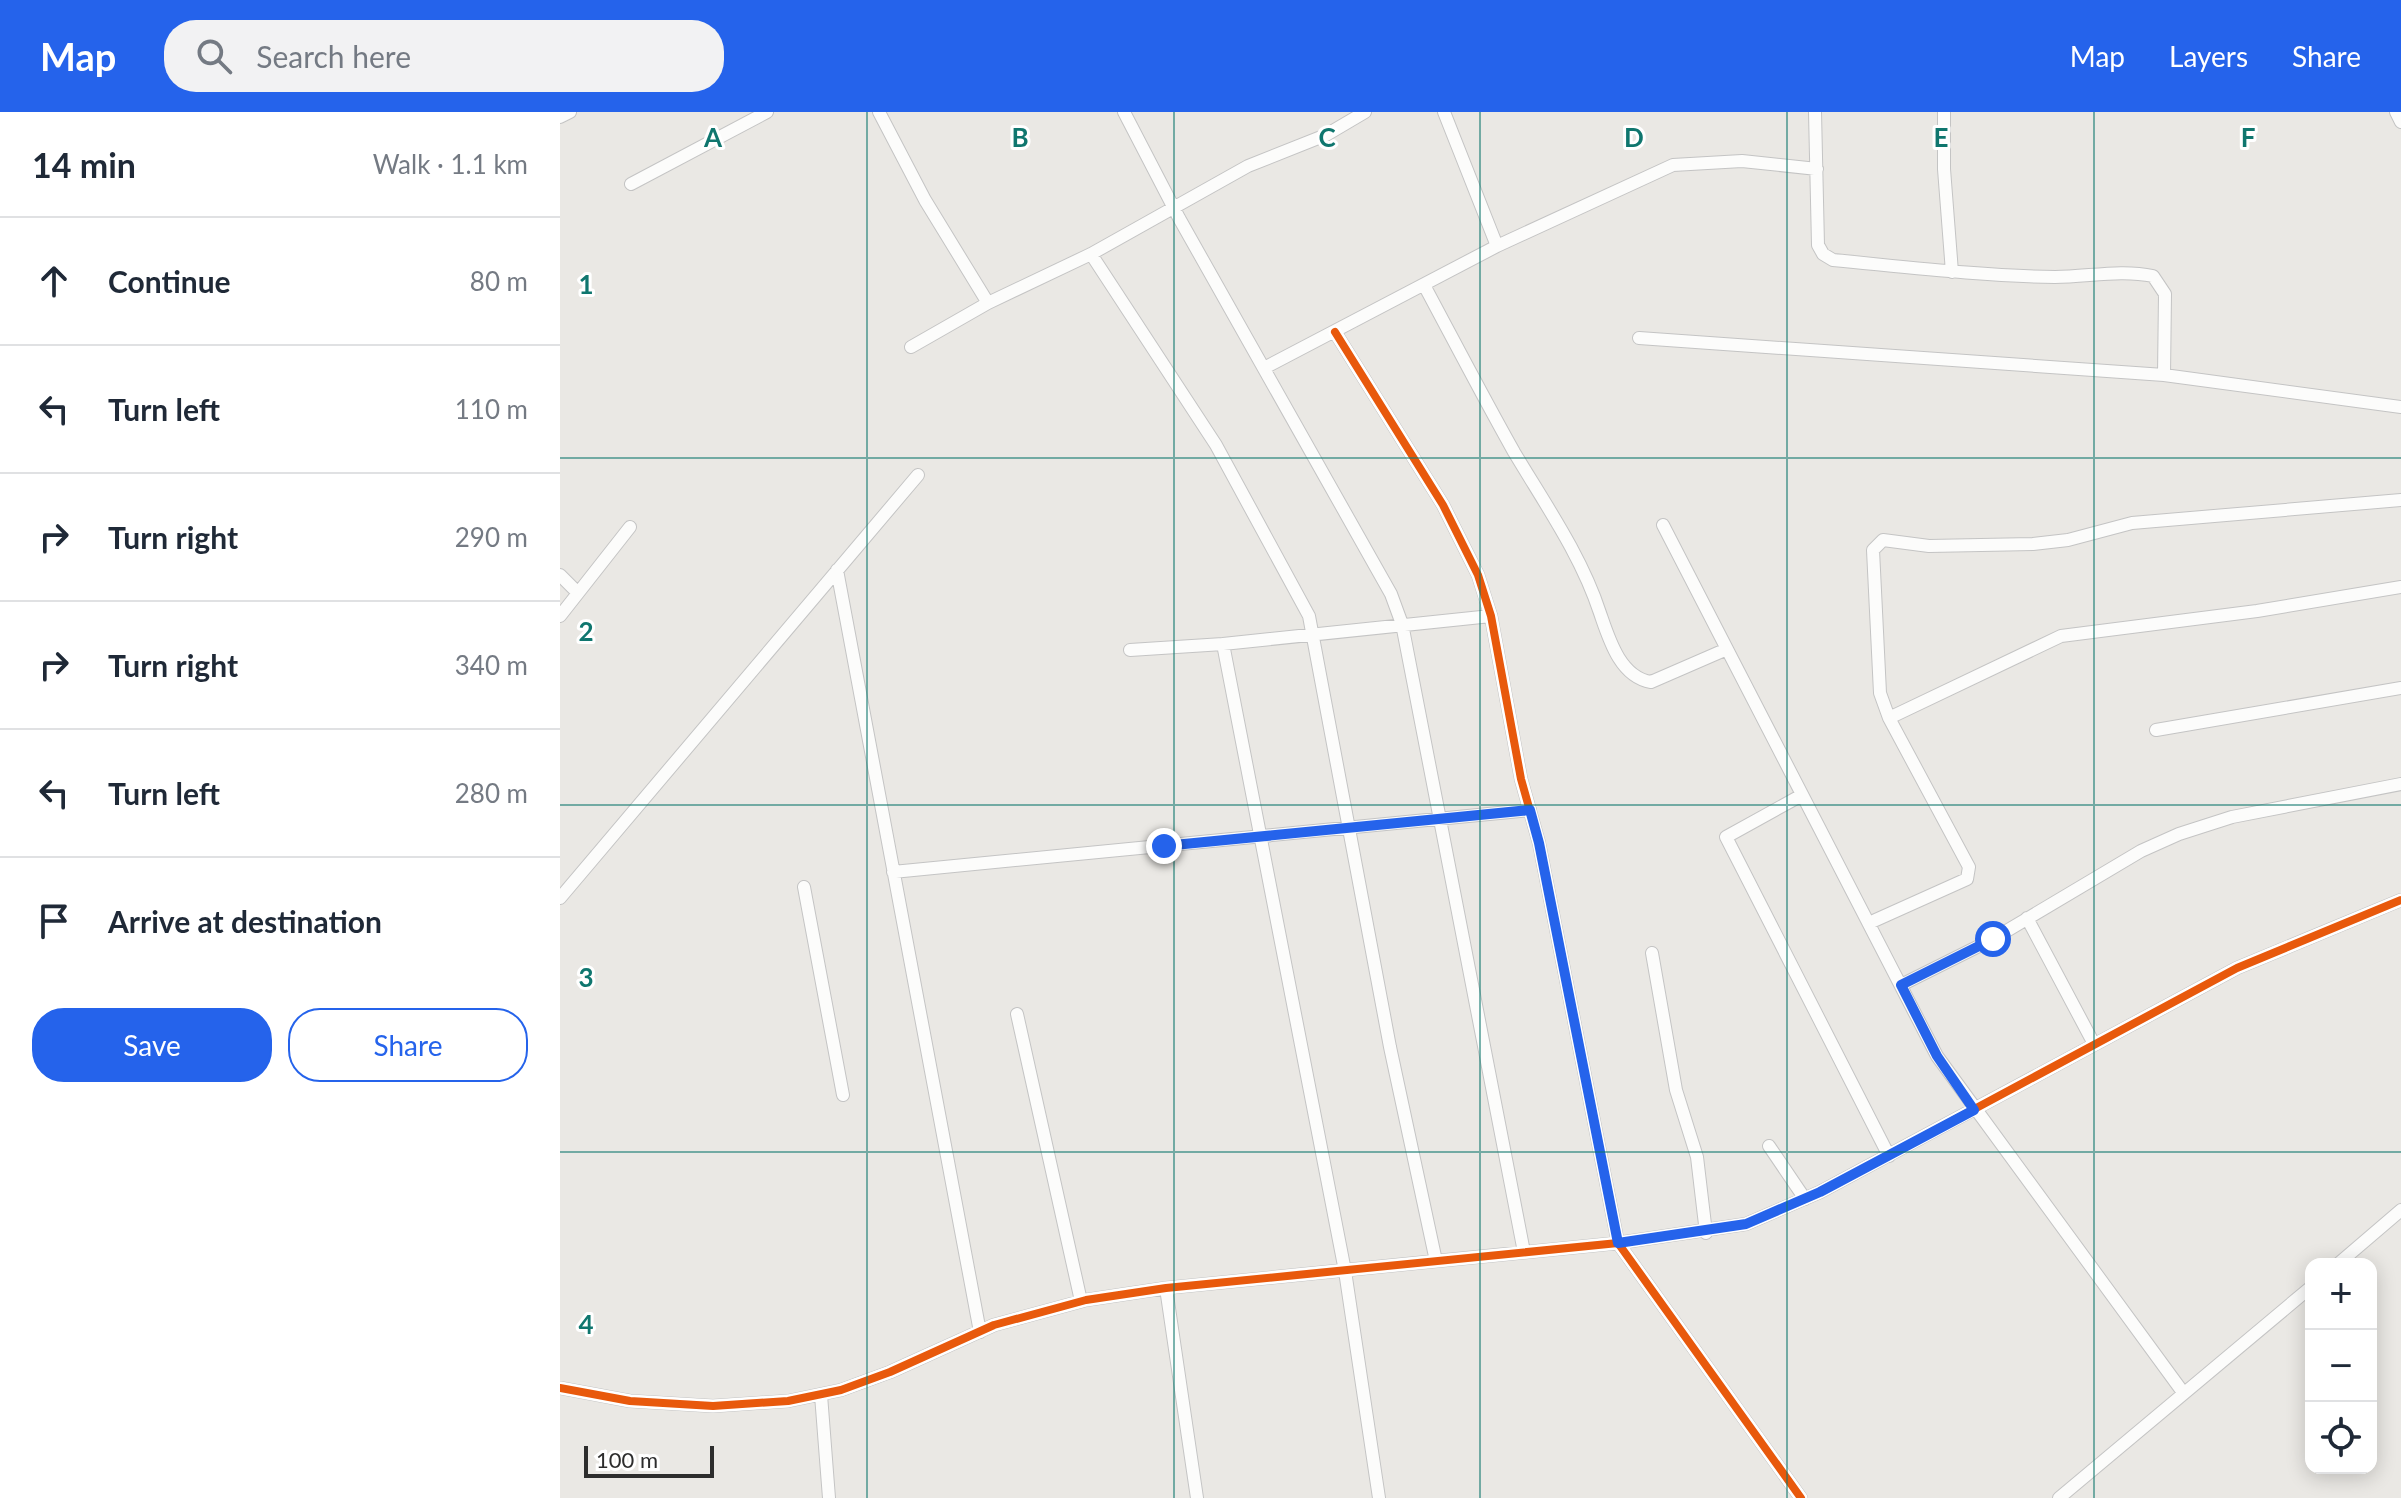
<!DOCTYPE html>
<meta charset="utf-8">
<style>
body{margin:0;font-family:Lato,sans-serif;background:#f2f2f3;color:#1f2937}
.controls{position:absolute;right:24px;bottom:24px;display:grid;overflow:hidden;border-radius:16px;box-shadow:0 4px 20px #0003}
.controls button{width:72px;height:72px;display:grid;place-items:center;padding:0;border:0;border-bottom:2px solid #e0e1e3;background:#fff;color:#1f2937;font:40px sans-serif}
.scale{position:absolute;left:24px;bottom:20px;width:130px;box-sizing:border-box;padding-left:8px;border:4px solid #2d2d2d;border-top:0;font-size:22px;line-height:28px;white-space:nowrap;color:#2d2d2d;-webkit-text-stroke:6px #fff;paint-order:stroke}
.stop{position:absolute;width:24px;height:24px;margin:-18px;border:6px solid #2563eb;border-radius:50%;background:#fff}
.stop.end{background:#2563eb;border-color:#fff;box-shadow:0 2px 8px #0008}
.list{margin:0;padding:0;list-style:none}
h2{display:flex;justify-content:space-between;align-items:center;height:104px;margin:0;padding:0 32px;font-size:34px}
h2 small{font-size:26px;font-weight:400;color:#747a83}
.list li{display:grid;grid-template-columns:52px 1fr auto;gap:24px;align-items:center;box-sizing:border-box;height:128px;padding:0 32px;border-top:2px solid #e0e1e3}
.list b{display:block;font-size:30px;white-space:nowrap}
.list em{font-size:26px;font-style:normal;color:#747a83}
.actions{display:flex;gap:16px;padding:24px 32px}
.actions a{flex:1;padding:18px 0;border:2px solid #2563eb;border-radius:32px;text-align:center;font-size:28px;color:#2563eb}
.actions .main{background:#2563eb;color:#fff}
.icon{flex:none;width:44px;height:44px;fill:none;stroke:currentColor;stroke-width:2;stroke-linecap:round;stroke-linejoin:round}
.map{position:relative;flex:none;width:1841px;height:1386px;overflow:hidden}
header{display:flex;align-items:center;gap:48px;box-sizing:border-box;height:112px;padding:0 40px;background:#2563eb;color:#fff}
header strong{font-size:38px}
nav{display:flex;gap:44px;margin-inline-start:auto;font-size:28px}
.search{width:560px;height:72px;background:#f2f2f3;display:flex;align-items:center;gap:20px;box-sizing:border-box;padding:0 28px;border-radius:32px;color:#747a83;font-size:30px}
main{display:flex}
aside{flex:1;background:#fff}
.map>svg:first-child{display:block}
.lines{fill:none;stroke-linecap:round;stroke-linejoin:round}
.minor-casing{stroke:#c4c4c4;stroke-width:14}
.minor{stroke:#fcfcfb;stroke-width:12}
.cycleway-casing{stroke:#fff;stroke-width:13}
.cycleway{stroke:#e8590c;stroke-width:8}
.route{stroke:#2563eb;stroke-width:10}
.grid{fill:none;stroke:#0f766e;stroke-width:2;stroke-opacity:0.55}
.grid-label{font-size:26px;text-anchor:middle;font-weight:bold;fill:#0f766e;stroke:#fff;stroke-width:6;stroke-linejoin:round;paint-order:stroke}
</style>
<header>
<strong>Map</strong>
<div class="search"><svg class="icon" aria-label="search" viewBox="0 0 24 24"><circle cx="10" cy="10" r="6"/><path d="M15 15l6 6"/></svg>Search here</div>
<nav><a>Map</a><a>Layers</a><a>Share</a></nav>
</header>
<main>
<aside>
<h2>14 min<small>Walk · 1.1 km</small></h2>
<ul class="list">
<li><svg class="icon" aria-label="ahead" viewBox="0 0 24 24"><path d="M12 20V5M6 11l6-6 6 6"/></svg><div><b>Continue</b></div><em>80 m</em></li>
<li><svg class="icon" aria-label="left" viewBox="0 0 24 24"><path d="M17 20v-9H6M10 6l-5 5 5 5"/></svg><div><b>Turn left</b></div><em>110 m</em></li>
<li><svg class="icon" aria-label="right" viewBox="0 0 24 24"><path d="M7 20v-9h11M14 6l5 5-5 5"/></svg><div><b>Turn right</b></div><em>290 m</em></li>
<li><svg class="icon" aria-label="right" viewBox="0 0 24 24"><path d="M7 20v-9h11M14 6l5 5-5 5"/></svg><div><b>Turn right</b></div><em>340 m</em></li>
<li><svg class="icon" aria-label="left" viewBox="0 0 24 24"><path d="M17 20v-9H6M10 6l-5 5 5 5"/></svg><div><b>Turn left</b></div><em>280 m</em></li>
<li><svg class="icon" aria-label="arrive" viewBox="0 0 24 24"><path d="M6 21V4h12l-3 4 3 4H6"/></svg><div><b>Arrive at destination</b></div></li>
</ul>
<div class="actions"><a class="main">Save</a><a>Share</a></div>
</aside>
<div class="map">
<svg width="1841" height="1386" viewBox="0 0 1841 1386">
<rect width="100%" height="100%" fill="#eae8e4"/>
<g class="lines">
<defs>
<path id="minor" d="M319,0L365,88L428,191
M564,0L619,106L831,482L842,512L964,1140
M884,0L937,134
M1255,0L1258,133L1263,142L1273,148C1347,155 1421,164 1495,165C1528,165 1560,157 1593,164L1605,182L1604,263
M1384,0V57L1392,160
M1836,0L1841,10
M0,5L10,0
M71,72L207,0
M531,142L656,333L749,504L830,935L876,1149
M864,173C894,229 923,285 954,340C985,392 1021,443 1040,501C1049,527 1060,565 1091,570L1167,537
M775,220L883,393L918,463L931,504L961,667L979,731L1058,1131L1241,1386
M1079,226L1604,263L1841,295
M351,235L428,191L531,142L688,54L766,23L805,0
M704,256L937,134L1113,53L1182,49L1257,57
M1103,413L1377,944L1622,1279
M277,458L420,1220
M0,463L18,481
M0,504L70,415
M663,532L785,1159L819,1386
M570,538L663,532L931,504
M1329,606L1501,524L1697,499L1841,475
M1596,618L1841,576
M1242,683L1166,725L1329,1044
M333,760L970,698
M244,775L283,983
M0,786L358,363
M1467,806L1534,932
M1309,811L1407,767L1409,755L1329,606L1320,581L1313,438L1323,428L1369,434L1473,432L1508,428L1572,411L1841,388
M1092,841L1116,978L1137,1045L1146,1121
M1341,873L1433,827L1581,739L1619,722L1672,705L1841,672
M457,902L521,1189
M1209,1034L1245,1087
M1778,1152L1841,1098
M606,1176L637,1386
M0,1276L70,1289L153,1294L228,1289L281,1278L330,1260L434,1213L526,1188L606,1176L1058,1131L1186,1112L1260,1080L1677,856L1841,788
M261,1283L269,1386
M1499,1386L1751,1175"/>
</defs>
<use href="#minor" class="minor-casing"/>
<use href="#minor" class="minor"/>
<defs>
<path id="cycleway" d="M775,220L883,393L918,463L931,504L961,667L979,731L1058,1131L1241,1386
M0,1276L70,1289L153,1294L228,1289L281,1278L330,1260L434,1213L526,1188L606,1176L1058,1131L1186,1112L1260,1080L1677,856L1841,788"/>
</defs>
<use href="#cycleway" class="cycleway-casing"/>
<use href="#cycleway" class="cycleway"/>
</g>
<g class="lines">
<path class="route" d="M604,734L970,698L979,731L1058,1131L1186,1112L1260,1080L1414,998L1377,944L1341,873L1433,827"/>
</g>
<path class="grid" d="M307,0V1386M614,0V1386M920,0V1386M1227,0V1386M1534,0V1386M0,346H1841M0,693H1841M0,1040H1841"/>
<g class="grid-label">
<text x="153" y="35">A</text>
<text x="460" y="35">B</text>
<text x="767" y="35">C</text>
<text x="1074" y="35">D</text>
<text x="1381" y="35">E</text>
<text x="1688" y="35">F</text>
<text x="26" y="182">1</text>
<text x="26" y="529">2</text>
<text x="26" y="875">3</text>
<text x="26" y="1222">4</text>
</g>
</svg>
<div class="controls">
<button>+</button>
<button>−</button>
<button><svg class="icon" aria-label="locate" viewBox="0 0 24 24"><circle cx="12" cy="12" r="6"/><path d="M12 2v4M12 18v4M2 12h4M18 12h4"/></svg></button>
</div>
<div class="scale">100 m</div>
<div class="stop" style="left:1433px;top:827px"></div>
<div class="stop end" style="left:604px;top:734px"></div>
</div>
</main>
